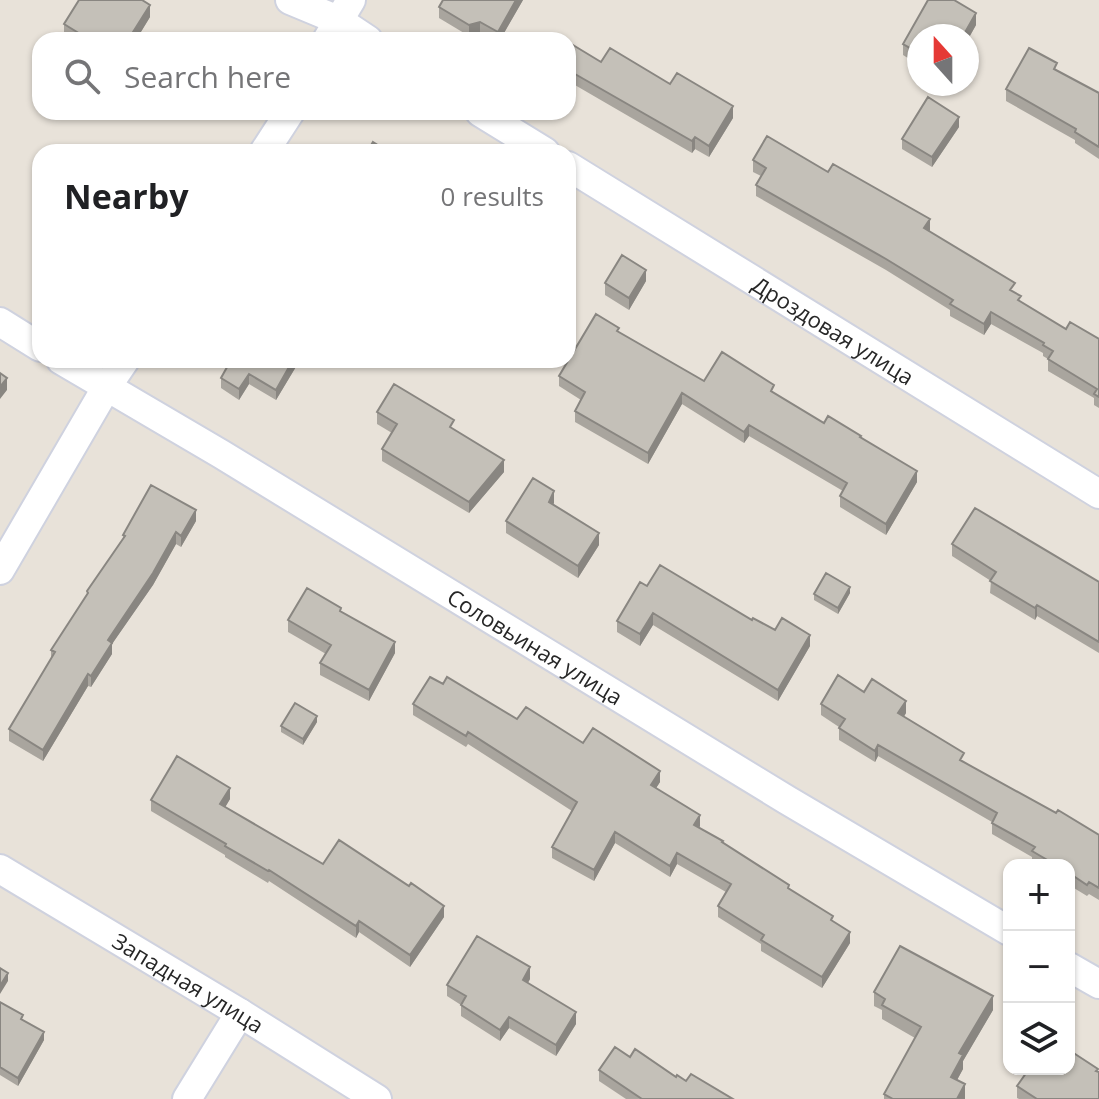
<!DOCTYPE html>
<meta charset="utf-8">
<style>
body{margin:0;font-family:"Open Sans",sans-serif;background:#f2f2f2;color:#202124}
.controls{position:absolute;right:24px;bottom:24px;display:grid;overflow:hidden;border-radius:16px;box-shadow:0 2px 6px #0004}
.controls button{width:72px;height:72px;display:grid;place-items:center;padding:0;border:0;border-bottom:2px solid #e0e0e0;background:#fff;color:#202124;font:40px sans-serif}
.compass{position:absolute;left:907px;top:24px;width:72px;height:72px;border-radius:50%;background:#fff;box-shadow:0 2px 6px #0004;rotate:339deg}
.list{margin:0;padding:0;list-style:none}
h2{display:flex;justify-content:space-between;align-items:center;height:104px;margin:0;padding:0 32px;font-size:34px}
h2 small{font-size:26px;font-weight:400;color:#757577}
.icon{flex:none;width:44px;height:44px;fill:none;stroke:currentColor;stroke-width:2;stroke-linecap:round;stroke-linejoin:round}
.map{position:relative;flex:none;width:1099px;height:1099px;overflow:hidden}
.search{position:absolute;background:#fff;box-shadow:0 2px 6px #0004;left:32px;top:32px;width:544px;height:88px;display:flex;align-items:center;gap:20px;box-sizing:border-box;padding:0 28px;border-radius:24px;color:#757577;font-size:30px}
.panel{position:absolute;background:#fff;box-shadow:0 2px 6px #0004;left:32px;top:144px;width:544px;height:224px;border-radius:24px}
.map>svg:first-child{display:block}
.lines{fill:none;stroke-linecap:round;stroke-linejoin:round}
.minor-casing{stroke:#cfd2df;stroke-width:32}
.minor{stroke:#fff;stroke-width:28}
.wall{fill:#a9a59e}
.shaded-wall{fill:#898681}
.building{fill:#c4c0b8;stroke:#898681;stroke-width:2}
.labels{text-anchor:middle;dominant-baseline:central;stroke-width:6;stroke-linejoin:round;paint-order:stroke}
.street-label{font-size:22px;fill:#272727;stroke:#fff}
</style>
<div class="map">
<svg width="1099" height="1099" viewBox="0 0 1099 1099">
<rect width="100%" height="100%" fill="#e8e2d9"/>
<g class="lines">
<defs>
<g id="minor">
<path d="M290,0L338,20L368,40"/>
<path d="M327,40L351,0"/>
<path d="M480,112L545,152"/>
<path d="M264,152L290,112"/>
<path id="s1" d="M568,166L1099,494"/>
<path d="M0,322L40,347"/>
<path id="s2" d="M61,360L221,454L787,800L1009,931"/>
<path d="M0,570L106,388L125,360"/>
<path id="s3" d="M0,869L240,1013L377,1099"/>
<path d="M1069,967L1099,984"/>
<path d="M187,1099L240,1013"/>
</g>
</defs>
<use href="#minor" class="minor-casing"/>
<use href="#minor" class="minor"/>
</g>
<path class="wall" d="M523,0L500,40H492L480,33L469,36L439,18V7Z
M928,0H954L976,13V25L967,41V36H919V65L903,55V44Z
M150,17L136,40H72L64,35V24Z
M568,42L601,62L670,84L733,118L709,157L695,149L692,153L568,81Z
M1057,70L1099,93V159L1075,143V140L1006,101V89Z
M959,127L932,167L902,149V139Z
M753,160L828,172L930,230L929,231L1015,293L1021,302L1066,329L1099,339V408L1094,405V398L1048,371V359L1043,356V353L991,324L984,335L950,316V310L886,270L756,196V185L761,176L753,172Z
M646,281L629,310L605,295V283Z
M619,332L704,381L774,393L824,423L861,438L917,482L886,535L840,507V496L843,491L749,436L744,443L682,404L648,464L575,422V411L581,400L559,386V376Z
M231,360H300L276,400L249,384L239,400L221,388V378Z
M377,412L454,430L504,472L469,513L382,461V449L392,433L377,424Z
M554,503L553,504L599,545L578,578L506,533V521Z
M196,521L181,547L176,544L153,585L112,644V654L91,687L88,686L43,761L9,741V729L51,659V650L87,595V591L123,539V535Z
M952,544L1099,582V653L1037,616L1035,620L990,593L991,581L952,556Z
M647,586L752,620L810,646L778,701L653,625L640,646L617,632V621Z
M850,593L838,614L814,600V594Z
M341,612L395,653L369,701L320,675V663L326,654L288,632V620Z
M443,684L517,719L583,743L660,782L656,788L700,826L699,828L789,889L833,921L850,943L822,988L761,951V944L718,917V906L726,892L677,864L670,877L615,843L594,881L552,858V847L572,811L468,744L466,747L413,715V704Z
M864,692L906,713L904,717L964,762L1056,813L1099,835V900L1089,894L1087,896L1069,885V865H1037L1032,862V857L992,834V822L878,756L875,762L839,740V727L821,715V704Z
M317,722L303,745L281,732V726Z
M230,799L225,807L323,864L444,917L410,967L359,932L356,938L269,881L268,883L225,857V855L151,811V800Z
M530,979L528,983L576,1024L556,1056L509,1028L500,1041L461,1016V1005L447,996V985Z
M874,992L993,1010L963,1061V1069L957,1080L965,1084V1099H884V1094L915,1038L882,1019V1010L874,1006Z
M0,1002L23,1020L44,1040L18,1086L0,1075Z
M630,1057L676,1077L733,1099H626L599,1081V1070Z
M1098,1071L1099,1099H1019L1017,1098V1086Z"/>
<path class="shaded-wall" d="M516,0H523L500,40H498V32Z
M150,5V17L136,40H128Z
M976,13V25L967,41V36H963Z
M480,22V33L469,36V25Z
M733,106V118L709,157V146Z
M959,117V127L932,167V157Z
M695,137V149L692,153V141Z
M930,219V230L924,240V228Z
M646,270V281L629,310V298Z
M991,312V324L984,335V324Z
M293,360H300L276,400V390Z
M249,374V384L239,400V389Z
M7,378V390L0,399V387Z
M682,393V404L648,464V453Z
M749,425V436L744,443V432Z
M504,460V472L469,513V502Z
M917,471V482L886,535V524Z
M554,491V503L549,513V502Z
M196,510V521L181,547V536Z
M176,532V544L153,585L112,644V654L91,687V676L108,640Z
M599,533V545L578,578V566Z
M850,587V593L838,614V608Z
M1037,605V616L1035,620V608Z
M653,613V625L640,646V634Z
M810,635V646L778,701V690Z
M395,642V653L369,701V690Z
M88,674V686L43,761V750Z
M906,701V713L898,725V713Z
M317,716V722L303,745V739Z
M878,745V756L875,762V751Z
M660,771V782L651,796V785Z
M230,788V799L220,816V804Z
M700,815V826L694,836V825Z
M615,832V843L594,881V870Z
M677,853V864L670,877V866Z
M444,906V917L410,967V955Z
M359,921V932L356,938V926Z
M850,932V943L822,988V977Z
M530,967V979L523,991V980Z
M8,973V981L0,994V986Z
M993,996V1010L963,1061V1069L951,1091V1077L959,1053Z
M576,1012V1024L556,1056V1045Z
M509,1017V1028L500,1041V1030Z
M44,1032V1040L18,1086V1078Z
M965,1084V1099H957Z"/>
<path class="building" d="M79,0H142L150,5L128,40H90L64,24Z
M443,0H516L498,32L480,22L469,25L439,7Z
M928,0H954L976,13L963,36H919V53L903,44Z
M568,42L601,62L610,48L670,84L677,73L733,106L709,146L695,137L692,141L568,70Z
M1029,48L1057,63L1054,69L1099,93V147L1075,132L1076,129L1006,89Z
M928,97L959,117L932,157L902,139Z
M767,136L828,172L833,164L930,219L924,228L1015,283L1010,290L1021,296L1018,300L1066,329L1070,322L1099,339V397L1094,394L1097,389L1048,359L1053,351L1043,345L1044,343L991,312L984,324L950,304L953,300L886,259L756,185L766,168L753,160Z
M373,142L389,152H367Z
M622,255L646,270L629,298L605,283Z
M596,314L619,328L617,331L704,381L722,352L774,385L771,391L824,423L828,416L861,436L860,437L917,471L886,524L840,496L847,483L749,425L744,432L682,393L648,453L575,411L585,392L559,376Z
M231,360H293L276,390L249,374L239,389L221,378Z
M0,373L7,378L0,387Z
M394,384L454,420L450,427L504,460L469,502L382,449L397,424L377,412Z
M533,478L554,491L549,502L599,533L578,566L506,521Z
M151,485L196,510L181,536L176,532L153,573L108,640L112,643L91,676L88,674L43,750L9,729L55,652L51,650L88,593L87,591L125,536L123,535Z
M975,508L1099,582V642L1037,605L1035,608L990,581L996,572L952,544Z
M660,565L752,620L753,618L775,630L782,618L810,635L778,690L653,613L640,634L617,621L640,582L647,586Z
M826,573L850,587L838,608L814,594Z
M307,588L341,608L340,611L395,642L369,690L320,663L331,645L288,620Z
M838,675L864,692L872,679L906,701L898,713L964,753L960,760L1056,813L1058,810L1099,835V888L1089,882L1087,885L1069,873V865H1056L1032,851L1035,847L992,823L997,813L878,745L875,751L839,728L845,719L821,704Z
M430,677L443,684L447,677L517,719L526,707L583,743L593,728L660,771L651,785L700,815L694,825L723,841L722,842L789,885L788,888L833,916L831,920L850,932L822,977L761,940L764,935L718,906L731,884L677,853L670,866L615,832L594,870L552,847L577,802L468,732L466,736L413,704Z
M295,703L317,716L303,739L281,726Z
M177,756L230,788L220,804L323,864L339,840L409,886L411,883L444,906L410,955L359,921L356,926L269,870L268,871L225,846L226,844L151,800Z
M477,936L530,967L523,980L576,1012L556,1045L509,1017L500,1030L461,1005L466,996L447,985Z
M900,946L993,996L959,1053L963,1055L951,1077L965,1084L957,1099H893L884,1094L921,1027L882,1005L885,999L874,992Z
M0,968L8,973L0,986Z
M0,1002L23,1015L21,1019L44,1032L18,1078L0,1067Z
M615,1047L630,1057L635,1049L676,1077L677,1075L686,1081L691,1074L733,1099H642L599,1070Z
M1069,1050L1098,1069L1096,1071L1099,1072V1099H1037L1017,1086L1029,1069H1069Z"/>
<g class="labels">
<g class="street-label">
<text stroke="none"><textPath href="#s1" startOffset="312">Дроздовая улица</textPath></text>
<text stroke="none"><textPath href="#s2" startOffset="554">Соловьиная улица</textPath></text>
<text stroke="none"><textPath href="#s3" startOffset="220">Западная улица</textPath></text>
</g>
</g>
</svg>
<div class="controls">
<button>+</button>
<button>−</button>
<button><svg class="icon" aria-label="layers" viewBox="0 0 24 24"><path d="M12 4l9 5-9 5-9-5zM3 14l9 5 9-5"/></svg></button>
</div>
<svg class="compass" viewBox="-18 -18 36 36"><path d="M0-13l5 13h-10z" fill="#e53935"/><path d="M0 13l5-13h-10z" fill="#757577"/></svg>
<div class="search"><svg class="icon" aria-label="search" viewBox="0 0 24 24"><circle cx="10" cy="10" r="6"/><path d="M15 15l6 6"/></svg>Search here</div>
<section class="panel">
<h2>Nearby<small>0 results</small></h2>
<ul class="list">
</ul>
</section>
</div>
